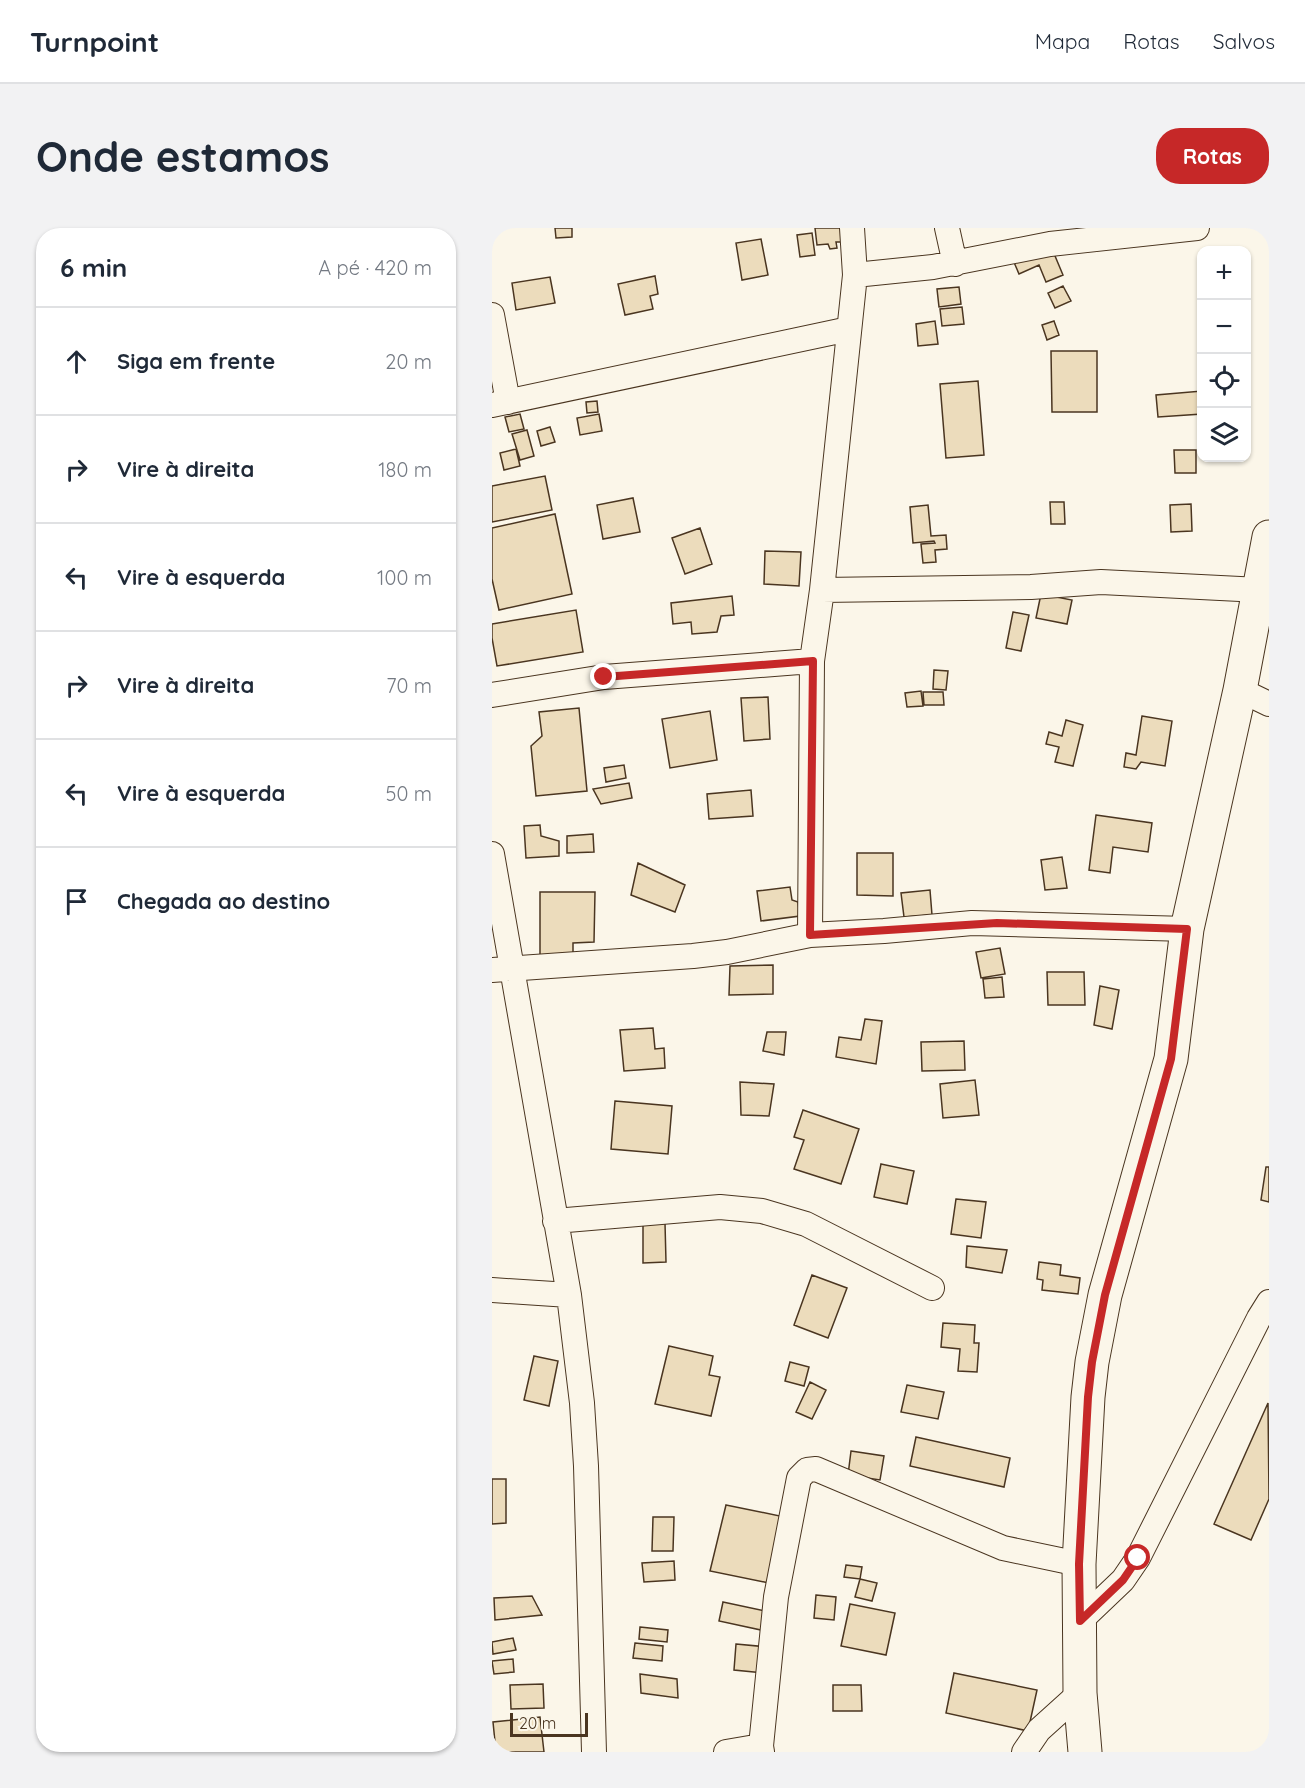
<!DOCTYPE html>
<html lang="pt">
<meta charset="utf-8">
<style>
body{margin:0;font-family:Quicksand,sans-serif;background:#f2f2f3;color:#1f2937}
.controls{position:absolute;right:18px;top:18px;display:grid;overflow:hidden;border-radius:12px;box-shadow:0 2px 4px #0004}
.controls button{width:54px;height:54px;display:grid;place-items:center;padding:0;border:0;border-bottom:2px solid #e0e1e3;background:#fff;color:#1f2937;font:30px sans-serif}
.scale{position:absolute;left:18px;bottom:15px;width:78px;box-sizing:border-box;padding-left:6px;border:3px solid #4a3520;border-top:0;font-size:16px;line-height:21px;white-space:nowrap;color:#4a3520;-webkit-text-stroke:4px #fbf6e9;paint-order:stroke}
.stop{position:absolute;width:18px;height:18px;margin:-14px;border:4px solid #c62828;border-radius:50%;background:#fff}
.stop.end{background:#c62828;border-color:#fff;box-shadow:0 2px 6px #0008}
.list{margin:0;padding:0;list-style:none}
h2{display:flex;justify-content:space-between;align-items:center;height:78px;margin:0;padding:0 24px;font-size:26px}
h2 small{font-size:20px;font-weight:400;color:#747a83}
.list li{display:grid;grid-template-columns:39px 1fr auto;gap:18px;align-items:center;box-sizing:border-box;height:108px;padding:0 24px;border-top:2px solid #e0e1e3}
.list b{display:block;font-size:22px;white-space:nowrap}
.list em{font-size:20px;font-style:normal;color:#747a83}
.icon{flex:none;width:33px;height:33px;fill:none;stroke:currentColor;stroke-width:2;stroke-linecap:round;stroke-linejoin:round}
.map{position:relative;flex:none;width:777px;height:1524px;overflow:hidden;border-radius:24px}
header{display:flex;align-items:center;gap:36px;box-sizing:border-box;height:84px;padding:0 30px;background:#fff;border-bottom:2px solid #e0e1e3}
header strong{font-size:28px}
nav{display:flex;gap:33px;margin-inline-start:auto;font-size:21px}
.intro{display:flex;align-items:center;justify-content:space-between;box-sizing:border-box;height:144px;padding:0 36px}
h1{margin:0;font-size:42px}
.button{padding:15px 27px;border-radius:24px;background:#c62828;color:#fff;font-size:21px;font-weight:700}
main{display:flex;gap:36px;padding:0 36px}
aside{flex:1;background:#fff;border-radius:24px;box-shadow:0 2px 4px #0004}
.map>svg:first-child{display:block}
.building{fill:#ecdcbc;stroke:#4a3520;stroke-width:1.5}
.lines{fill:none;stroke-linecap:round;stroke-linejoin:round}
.street-casing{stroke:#4a3520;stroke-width:26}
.secondary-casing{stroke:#4a3520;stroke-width:35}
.street{stroke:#fbf6e9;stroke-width:24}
.secondary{stroke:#fbf6e9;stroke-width:33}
.route{stroke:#c62828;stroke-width:8}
</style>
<header>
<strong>Turnpoint</strong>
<nav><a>Mapa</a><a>Rotas</a><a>Salvos</a></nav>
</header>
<div class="intro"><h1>Onde estamos</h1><a class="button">Rotas</a></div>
<main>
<aside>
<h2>6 min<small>A pé · 420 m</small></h2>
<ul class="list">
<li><svg class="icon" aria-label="ahead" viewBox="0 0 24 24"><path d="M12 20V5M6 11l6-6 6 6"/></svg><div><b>Siga em frente</b></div><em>20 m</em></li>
<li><svg class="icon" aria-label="right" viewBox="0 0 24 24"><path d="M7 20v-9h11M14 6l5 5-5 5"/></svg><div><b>Vire à direita</b></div><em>180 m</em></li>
<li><svg class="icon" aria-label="left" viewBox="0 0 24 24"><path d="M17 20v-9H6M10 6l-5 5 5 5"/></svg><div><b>Vire à esquerda</b></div><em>100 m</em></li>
<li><svg class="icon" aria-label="right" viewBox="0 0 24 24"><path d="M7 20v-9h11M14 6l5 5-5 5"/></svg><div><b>Vire à direita</b></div><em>70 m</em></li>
<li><svg class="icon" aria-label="left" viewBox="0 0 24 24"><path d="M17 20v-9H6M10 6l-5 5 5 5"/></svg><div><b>Vire à esquerda</b></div><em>50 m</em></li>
<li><svg class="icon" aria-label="arrive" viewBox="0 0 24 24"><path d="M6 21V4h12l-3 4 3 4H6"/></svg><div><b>Chegada ao destino</b></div></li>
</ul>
</aside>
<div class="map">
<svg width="777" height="1524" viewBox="0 0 777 1524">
<rect width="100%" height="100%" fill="#fbf6e9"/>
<path class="building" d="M63,0H80V9L64,10Z
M323,0H351L352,14H344L345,20L338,21L336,16L325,17Z
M320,5L323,27L308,29L305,7Z
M269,11L276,47L250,52L244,15Z
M558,16L571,47L554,54L547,37L527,46L521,32Z
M163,48L166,66L158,68L161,81L133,87L126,56Z
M58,49L63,75L24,82L20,55Z
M571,58L579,73L563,80L556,65Z
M467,59L469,76L447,79L445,61Z
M470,79L472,96L450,98L448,81Z
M443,93L446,116L426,118L424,96Z
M562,93L567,107L555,112L550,97Z
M559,123H605V184H560Z
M486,153L492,227L454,230L448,156Z
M710,163V186L666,189L664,167Z
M105,173L106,184L95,185L94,174Z
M28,186L32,201L17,204L13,189Z
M107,186L110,203L88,207L85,190Z
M58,199L63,214L49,218L45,203Z
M35,202L42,228L28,232L20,206Z
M24,221L28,238L12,242L8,225Z
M682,222H704V245H683Z
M53,248L60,282L0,294V258Z
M141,270L148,304L111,311L105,277Z
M558,274H572L573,296H559Z
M699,276L700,303L679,304L678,277Z
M436,277L439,308L454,307L455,321L443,322L444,334L431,335L429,316L443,315L442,313L421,315L418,279Z
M63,286L80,366L7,382L0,351V300Z
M208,300L220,336L193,346L180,310Z
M273,323L309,324L307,358L272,356Z
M549,366L580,372L575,396L544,390Z
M240,368L242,387L229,388L225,404L200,406L199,394L181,396L179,375Z
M84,382L91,424L5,438L0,410V396Z
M521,384L537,387L529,423L514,420Z
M442,442L456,443L454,462L441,461Z
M429,463L431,478L415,479L413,465Z
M431,464H451L452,477H432Z
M276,469L278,511L252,513L249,470Z
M87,480L95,563L44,568L39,518L50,508L47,484Z
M218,483L225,532L178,540L170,491Z
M650,488L680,493L673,538L649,534L644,541L632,539L634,525L644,527Z
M574,492L591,497L581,538L563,534L567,519L554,516L557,504L570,508Z
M132,537L134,550L114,554L112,540Z
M137,555L140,570L109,576L101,561Z
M259,562L261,588L217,591L215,566Z
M604,587L660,595L656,624L621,619L618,645L597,642Z
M48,597L49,608L67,613V628L34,630L32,598Z
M101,606L102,624L75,625V608Z
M365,625H401V668L365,667Z
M570,629L575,660L553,662L549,632Z
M146,635L193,657L183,684L139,667Z
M298,659L300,672L306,674L308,688L269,693L265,663Z
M438,662L440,687L412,689L409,665Z
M48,664H103L102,714L81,715V728H48Z
M508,720L513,746L489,750L484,724Z
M281,737V766L237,767L238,738Z
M555,744H592L593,777H556Z
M510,749L512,769L493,770L491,751Z
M608,758L627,762L620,801L602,797Z
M373,791L390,793L384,836L344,829L347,809L369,812Z
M161,800L163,821L172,820L173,840L132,843L128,802Z
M275,804H294L292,827L271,823Z
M472,813L473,842L430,843L429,814Z
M483,852L487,887L451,890L448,856Z
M248,854L282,856L277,888L249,887Z
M123,873L180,878L176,926L119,921Z
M311,882L367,901L349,956L302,941L312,912L302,909Z
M389,936L422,943L415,976L382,969Z
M774,939H777V974L769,972Z
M464,971L494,974L489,1010L459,1006Z
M173,995L174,1034L151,1035V996Z
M475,1018L515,1022L510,1045L474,1039Z
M547,1034L569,1037L568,1047L588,1050L586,1066L550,1062L551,1052L545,1051Z
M320,1047L355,1060L336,1110L302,1097Z
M451,1095L483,1097L482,1115H487L485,1144L466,1143L468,1121L449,1119Z
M177,1118L221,1128L217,1147L228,1149L219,1188L163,1176Z
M42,1128L66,1133L57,1178L32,1172Z
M298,1134L317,1139L312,1158L293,1153Z
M318,1154L334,1162L320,1191L304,1184Z
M415,1157L452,1164L446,1191L409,1184Z
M776,1175L777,1271L759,1312L722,1296Z
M424,1209L518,1230L512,1259L418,1238Z
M359,1223L392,1228L388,1252L356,1247Z
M0,1251H14V1295L0,1296Z
M234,1277L288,1288L277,1355L218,1343Z
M161,1289H182L181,1323H160Z
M182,1333L183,1352L152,1354L150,1335Z
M354,1337L370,1339L368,1351L352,1349Z
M368,1351L385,1355L380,1373L363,1369Z
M324,1367L344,1369L342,1392L322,1390Z
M40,1368L50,1387L3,1392L2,1370Z
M231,1374L273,1383L269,1402L227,1393Z
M358,1376L403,1385L394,1427L349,1418Z
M148,1399L176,1402L175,1414L147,1411Z
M21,1410L24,1422L1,1426L0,1414Z
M143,1415L171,1418L170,1433L141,1430Z
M244,1416L276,1419L273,1445L242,1442Z
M21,1431L22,1444L2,1446L0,1433Z
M462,1445L545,1462L536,1503L454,1485Z
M148,1446L185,1451L186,1470L149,1465Z
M51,1456L52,1480L19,1481L18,1457Z
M341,1457H369L370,1483H341Z
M48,1489L52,1524H4L1,1494Z"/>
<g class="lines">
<defs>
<path id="street" d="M455,0L463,36
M363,47L441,39L558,16L705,0
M0,87L16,174
M0,177L357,101
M330,362L539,359L609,354L768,362
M748,462L777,476
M0,467L112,449L320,433
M0,626L77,1067L90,1175L94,1238L102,1524
M318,707L320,433L330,362L363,47L360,0
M0,742L201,728L235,724L318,707L392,703L480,695L695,701
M63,993L228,979L270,983L314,996L440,1060
M0,1062L77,1067
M588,1393L631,1352L646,1330L767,1090L777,1074
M234,1524L269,1518
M270,1524L269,1518L284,1369L307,1250L315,1242L324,1241L511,1320L587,1336
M532,1524L547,1502L588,1465"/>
<path id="secondary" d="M593,1524L588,1465L587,1336L596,1169L600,1134L613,1067L679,831L695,701L748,462L777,309"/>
</defs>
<use href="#street" class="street-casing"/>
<use href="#secondary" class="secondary-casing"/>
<use href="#street" class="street"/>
<use href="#secondary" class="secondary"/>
</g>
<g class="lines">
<path class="route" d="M112,449L321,433L318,707L505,695L695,701L679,831L613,1067L600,1134L596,1169L587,1336L588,1393L631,1352L646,1330"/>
</g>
</svg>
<div class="controls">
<button>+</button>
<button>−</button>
<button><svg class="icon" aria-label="locate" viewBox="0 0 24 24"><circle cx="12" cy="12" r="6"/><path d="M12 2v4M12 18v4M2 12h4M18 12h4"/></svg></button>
<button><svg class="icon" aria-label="layers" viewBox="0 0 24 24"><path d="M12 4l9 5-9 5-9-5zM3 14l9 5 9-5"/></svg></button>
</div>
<div class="scale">20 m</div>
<div class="stop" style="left:646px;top:1330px"></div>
<div class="stop end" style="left:112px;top:449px"></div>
</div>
</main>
